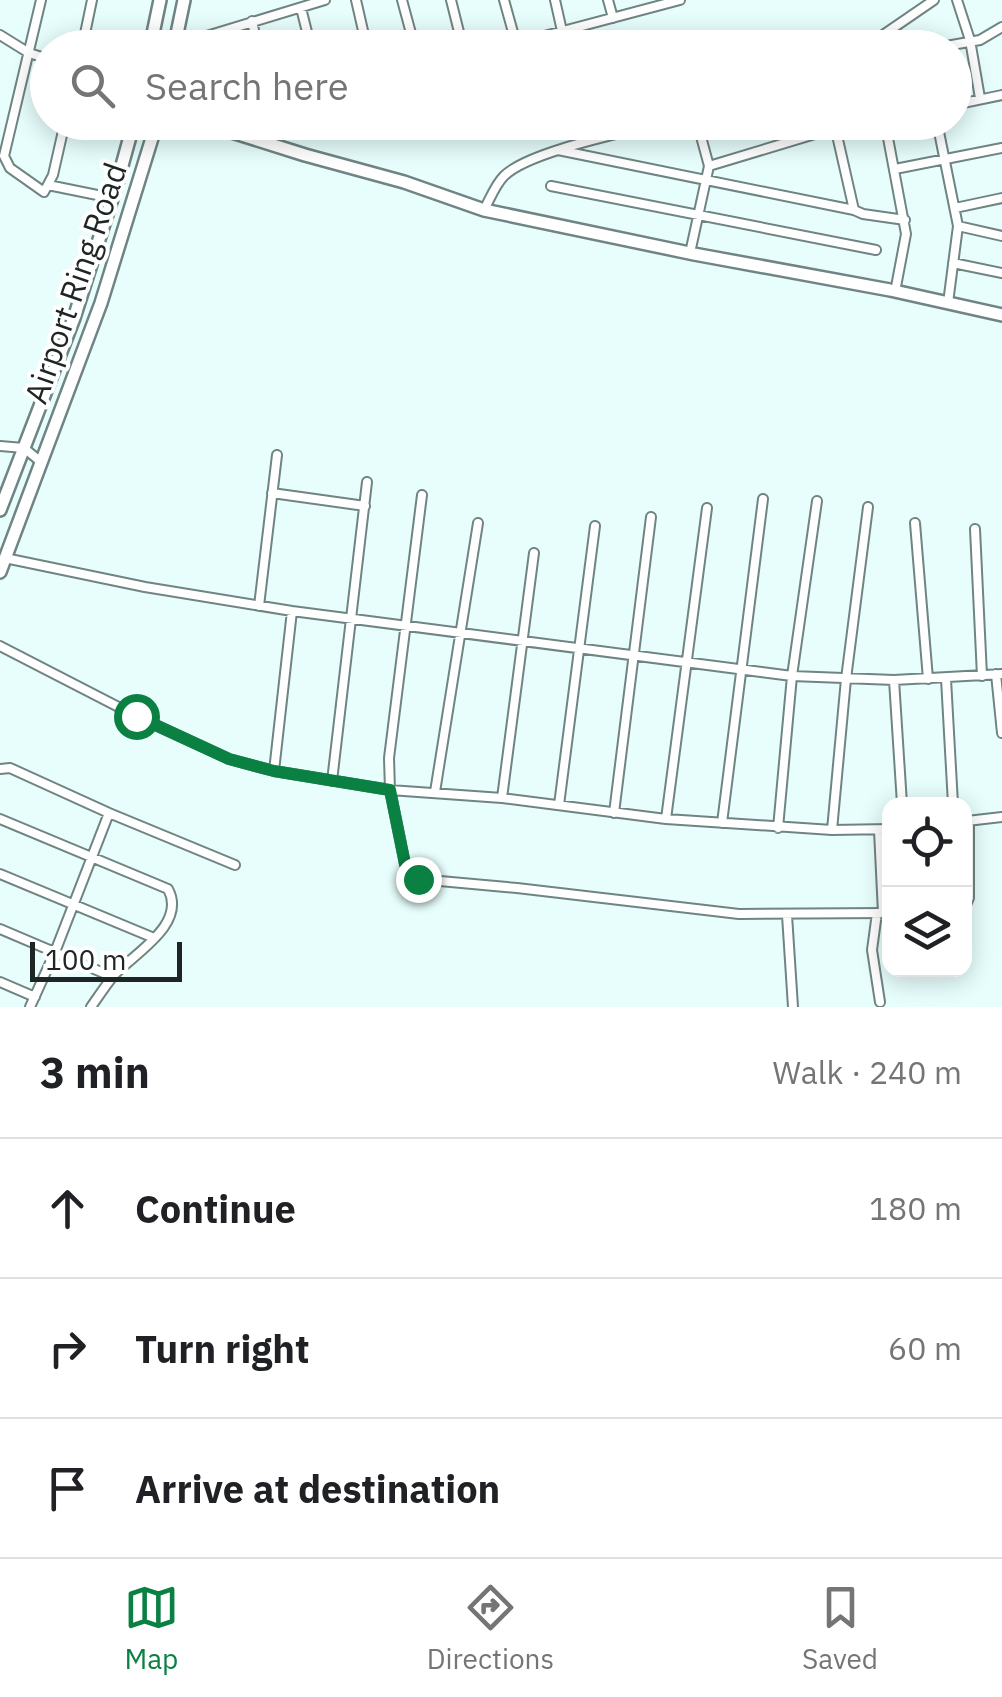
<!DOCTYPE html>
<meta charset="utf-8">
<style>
body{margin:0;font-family:"IBM Plex Sans",sans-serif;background:#f2f2f2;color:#202124}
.controls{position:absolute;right:30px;bottom:30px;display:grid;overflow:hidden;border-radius:20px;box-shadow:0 5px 25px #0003}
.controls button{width:90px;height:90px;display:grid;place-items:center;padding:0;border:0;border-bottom:2px solid #e0e0e0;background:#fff;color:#202124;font:50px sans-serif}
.scale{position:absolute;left:30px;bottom:25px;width:152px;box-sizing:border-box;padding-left:10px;border:5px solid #1d2625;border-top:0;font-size:28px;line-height:35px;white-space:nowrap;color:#1d2625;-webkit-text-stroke:8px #fff;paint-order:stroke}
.stop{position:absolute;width:30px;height:30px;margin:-22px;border:8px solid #0b8043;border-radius:50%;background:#fff}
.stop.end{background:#0b8043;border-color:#fff;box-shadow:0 2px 10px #0008}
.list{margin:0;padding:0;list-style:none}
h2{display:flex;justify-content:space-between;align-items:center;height:130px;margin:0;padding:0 40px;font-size:42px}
h2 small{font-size:32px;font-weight:400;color:#757577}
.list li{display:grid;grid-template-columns:65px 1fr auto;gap:30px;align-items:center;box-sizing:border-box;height:140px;padding:0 40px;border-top:2px solid #e0e0e0}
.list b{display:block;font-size:38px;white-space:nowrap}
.list em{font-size:32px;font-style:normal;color:#757577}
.icon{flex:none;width:55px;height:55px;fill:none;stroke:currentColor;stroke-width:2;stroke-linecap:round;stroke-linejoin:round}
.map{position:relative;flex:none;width:1002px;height:1007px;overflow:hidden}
.search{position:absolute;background:#fff;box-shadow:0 5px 25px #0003;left:30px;right:30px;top:30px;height:110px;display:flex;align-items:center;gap:25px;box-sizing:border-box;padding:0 35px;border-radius:55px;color:#757577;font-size:38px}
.sheet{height:550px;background:#fff}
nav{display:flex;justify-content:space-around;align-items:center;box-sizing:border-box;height:140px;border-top:2px solid #e0e0e0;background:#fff;font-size:28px;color:#757577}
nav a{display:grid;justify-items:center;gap:5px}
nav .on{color:#0b8043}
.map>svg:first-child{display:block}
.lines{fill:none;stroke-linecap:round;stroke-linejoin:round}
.street-casing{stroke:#6f8483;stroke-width:12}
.secondary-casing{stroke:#6f8483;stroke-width:16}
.street{stroke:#fff;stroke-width:8}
.secondary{stroke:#fff;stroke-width:11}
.route{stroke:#0b8043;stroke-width:12}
.labels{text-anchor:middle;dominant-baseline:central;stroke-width:8;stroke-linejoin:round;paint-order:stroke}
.street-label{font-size:32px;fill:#1d2625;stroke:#fff}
</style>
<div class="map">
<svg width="1002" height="1007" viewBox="0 0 1002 1007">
<rect width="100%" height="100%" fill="#e7fefc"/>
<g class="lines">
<defs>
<path id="street" d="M41,0L4,156L10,168L44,192L53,175L65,122
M356,0L367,48
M402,0L415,48
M451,0L463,48
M504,0L516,43
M555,0L562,31
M608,0L613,18
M957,0L970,40L980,98
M301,8L311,48
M252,21L258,48
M0,35L29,53L48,59
M82,48L92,0
M201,48L200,38L325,0
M499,48L680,0
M864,48L934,0
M935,48L980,40L1002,27
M954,105L1002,95
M834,122L854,210L863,214L905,220
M885,122L906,234L895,292
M937,122L958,226L948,303
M558,150L854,210
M709,166L835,128
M895,169L1002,148
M48,185L112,198
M551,186L876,250
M955,208L1002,198
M484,210C490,199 495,185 504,176C529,151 628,132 665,122
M958,226L1002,236
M690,253L709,166L697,122
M953,263L1002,273
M0,446L24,448L41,462
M272,493L365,506
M422,495L389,758L390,790L405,864L409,875L418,879L517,888L739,914L890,913
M915,523L928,679
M975,529L982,676
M5,558L145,587L292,611L792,676L894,680L1002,674
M259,606L277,455
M0,646L136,716L229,759L274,771L390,790L502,798L666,819L832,830L890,829
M996,674L1002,733
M946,679L953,804
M894,680L902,804
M0,769L10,768L109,813L235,865
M274,771L292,611
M332,781L367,482
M435,792L478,523
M502,798L534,553
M559,805L595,526
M614,813L651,517
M0,819L168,889C187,924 135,953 114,975C106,985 98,997 91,1007
M666,819L707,508
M967,821L1002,817
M722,823L763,499
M778,828L792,676L817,501
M832,830L846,679L868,507
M879,830L883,913
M0,874L154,938
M964,909L969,898V821
M877,913L872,950L880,1002
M787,915L793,1007
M0,929L113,977
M0,982L35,997
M30,1007L55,952L109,813"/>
<path id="secondary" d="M150,48L160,0
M174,48L184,0
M200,122L305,155L404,182L484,210L694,254L890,290L1002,315
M0,510L74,318L118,180L134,122
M0,572L101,303L157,122"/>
</defs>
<use href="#street" class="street-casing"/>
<use href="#secondary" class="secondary-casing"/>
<use href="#street" class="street"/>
<use href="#secondary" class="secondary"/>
</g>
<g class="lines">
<path class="route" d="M136,716L229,759L274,771L390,790L405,864L409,874L418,879"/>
</g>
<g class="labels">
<g class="street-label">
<text transform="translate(75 283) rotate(-71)">Airport Ring Road</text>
</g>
</g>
</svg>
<div class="controls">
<button><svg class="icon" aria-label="locate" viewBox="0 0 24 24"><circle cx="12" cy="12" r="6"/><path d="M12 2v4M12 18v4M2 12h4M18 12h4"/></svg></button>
<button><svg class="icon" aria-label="layers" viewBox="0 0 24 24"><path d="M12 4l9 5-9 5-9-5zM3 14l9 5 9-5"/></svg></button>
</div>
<div class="scale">100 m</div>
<div class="stop" style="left:136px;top:716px"></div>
<div class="stop end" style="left:418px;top:879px"></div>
<div class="search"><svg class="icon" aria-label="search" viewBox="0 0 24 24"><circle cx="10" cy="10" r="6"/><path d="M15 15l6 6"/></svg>Search here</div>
</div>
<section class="sheet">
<h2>3 min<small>Walk · 240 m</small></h2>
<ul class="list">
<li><svg class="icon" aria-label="ahead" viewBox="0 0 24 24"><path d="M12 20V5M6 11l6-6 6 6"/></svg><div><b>Continue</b></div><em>180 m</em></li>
<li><svg class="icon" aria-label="right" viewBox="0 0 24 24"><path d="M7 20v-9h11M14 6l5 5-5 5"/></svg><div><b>Turn right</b></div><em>60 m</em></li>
<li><svg class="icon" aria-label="arrive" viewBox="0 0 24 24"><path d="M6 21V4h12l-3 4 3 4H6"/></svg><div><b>Arrive at destination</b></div></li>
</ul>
</section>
<nav>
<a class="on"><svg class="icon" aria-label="map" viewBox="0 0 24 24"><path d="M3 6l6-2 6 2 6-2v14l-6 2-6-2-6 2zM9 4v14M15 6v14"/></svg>Map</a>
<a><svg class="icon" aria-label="directions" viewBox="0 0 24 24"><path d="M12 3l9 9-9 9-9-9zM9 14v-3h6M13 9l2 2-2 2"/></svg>Directions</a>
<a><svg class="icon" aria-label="saved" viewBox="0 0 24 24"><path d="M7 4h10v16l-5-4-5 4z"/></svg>Saved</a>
</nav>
